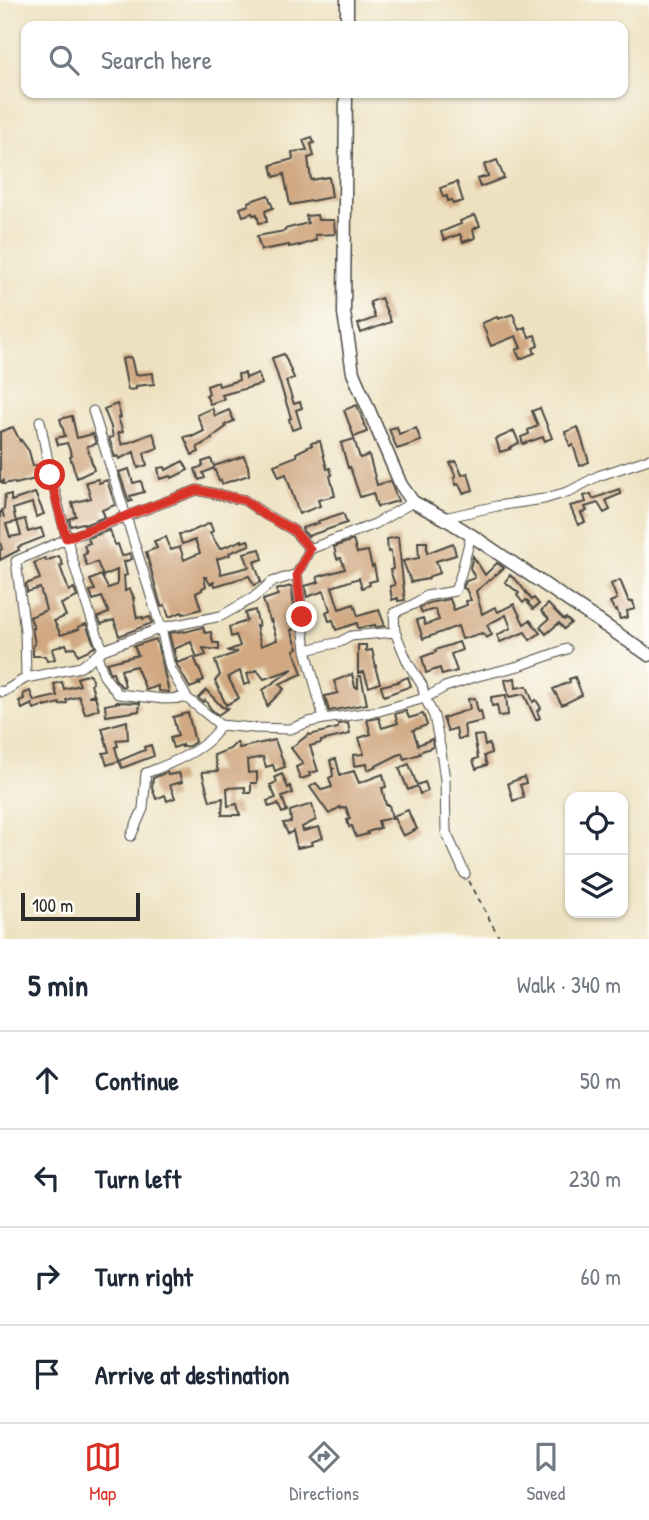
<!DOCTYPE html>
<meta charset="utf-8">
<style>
body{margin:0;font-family:"Patrick Hand",sans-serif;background:#f6f6f7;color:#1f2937}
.controls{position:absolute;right:21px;bottom:21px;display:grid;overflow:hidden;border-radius:14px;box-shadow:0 2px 5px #0004}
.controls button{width:63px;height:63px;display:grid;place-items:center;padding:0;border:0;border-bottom:2px solid #e0e1e3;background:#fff;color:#1f2937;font:35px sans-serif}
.scale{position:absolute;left:21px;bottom:18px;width:119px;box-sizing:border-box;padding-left:7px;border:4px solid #2b2b2b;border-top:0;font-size:19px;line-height:24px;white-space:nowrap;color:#2b2b2b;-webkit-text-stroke:5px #fdfcf7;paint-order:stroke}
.stop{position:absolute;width:21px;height:21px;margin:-16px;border:5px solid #d93025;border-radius:50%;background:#fff}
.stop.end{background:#d93025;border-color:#fff;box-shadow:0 2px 7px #0008}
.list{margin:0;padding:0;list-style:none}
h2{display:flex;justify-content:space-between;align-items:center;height:91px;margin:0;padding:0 28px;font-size:30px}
h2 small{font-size:23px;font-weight:400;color:#747a83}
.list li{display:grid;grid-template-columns:46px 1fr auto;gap:21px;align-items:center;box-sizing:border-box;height:98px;padding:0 28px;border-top:2px solid #e0e1e3}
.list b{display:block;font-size:26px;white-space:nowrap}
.list em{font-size:23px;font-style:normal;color:#747a83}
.icon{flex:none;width:38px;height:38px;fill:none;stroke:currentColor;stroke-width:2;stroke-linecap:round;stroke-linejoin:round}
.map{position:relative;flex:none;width:649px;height:939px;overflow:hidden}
.search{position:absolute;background:#fff;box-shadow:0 2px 5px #0004;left:21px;right:21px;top:21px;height:77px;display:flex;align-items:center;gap:18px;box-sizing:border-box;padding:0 24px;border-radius:14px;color:#747a83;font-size:26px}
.sheet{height:483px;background:#fff}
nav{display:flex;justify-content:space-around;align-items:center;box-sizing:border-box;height:98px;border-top:2px solid #e0e1e3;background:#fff;font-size:19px;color:#747a83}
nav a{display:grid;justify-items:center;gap:4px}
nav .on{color:#d93025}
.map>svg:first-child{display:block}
.building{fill:#d0a882}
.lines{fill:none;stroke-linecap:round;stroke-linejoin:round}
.street-casing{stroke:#484641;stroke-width:11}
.secondary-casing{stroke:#484641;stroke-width:15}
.path{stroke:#484641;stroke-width:2;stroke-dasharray:5 5;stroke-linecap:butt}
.street{stroke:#fff;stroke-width:9}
.secondary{stroke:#fff;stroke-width:12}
.route{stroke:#d93025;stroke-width:9}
</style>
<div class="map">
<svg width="649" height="939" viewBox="0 0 649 939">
<rect width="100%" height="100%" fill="#fdfcf7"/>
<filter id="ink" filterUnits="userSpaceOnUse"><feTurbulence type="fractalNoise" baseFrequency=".0143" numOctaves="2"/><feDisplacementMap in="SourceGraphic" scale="14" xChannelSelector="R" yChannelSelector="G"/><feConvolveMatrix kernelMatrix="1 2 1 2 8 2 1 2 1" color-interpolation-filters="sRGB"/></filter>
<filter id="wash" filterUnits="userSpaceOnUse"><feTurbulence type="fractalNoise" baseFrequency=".00686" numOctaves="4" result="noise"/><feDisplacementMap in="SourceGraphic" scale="28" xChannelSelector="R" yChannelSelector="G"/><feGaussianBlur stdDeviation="1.57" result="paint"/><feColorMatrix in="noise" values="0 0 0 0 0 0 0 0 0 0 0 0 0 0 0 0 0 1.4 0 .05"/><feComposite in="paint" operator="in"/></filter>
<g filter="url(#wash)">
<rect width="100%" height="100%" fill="#ede1c0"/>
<g id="blocks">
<path class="building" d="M312,137L314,143L311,144L314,156L308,158L311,180L329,177L332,197L290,205L284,174L274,177L271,165L293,159L292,152L307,150L303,140Z
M497,160L504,178L480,187L477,179L488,176L484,165Z
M457,182L463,201L453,204L452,200L448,201L447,196L443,197L440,188Z
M268,195L273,208L265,211L267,222L259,223L257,214L253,215L252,213L243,216L240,208L249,205L248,202Z
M317,215L318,220H334L335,234L315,235L316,240L299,246V245L289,247V245L261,250L257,236L285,231V229L308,223L306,216Z
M475,215L480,226L473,229L475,238L463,242L460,234L444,240L441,232L461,224L460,221Z
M381,298L391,322L361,333L358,324L375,318L370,302Z
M513,314L519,330L525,327L529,337L535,335L538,346L533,348L535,353L520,359L516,350L521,348L516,336L491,346L482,323L497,317L498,319Z
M284,354L294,378L286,381L294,404L300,402L302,408L296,410L301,427L292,430L289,419L291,418L272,358Z
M131,357L135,375L153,373L154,384L136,386V389L128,390L122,359Z
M245,373L246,378L258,373L262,384L222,395L224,399L210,404L206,395L209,394L207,386L218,382L219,386L239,380L238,374Z
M117,404L121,417L118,418L123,432L118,433L122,445L153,433L158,448L144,453L147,465L138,468L134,452L119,459L118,456L115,457L109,438L113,437L111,427L104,409Z
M357,405L367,432L354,437L344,410Z
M212,408L215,416L229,410L234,421L225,425L226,427L211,438L212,439L197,447L199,452L192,455L184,437L192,435V437L204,431L197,415Z
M540,408L552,438L545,441L543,437L523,444L521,437L529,434L528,430L538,426L532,411Z
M72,416L77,438L93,434L96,444L87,446L94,470L77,478L70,457L72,456L67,443L58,445L56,438L65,436L60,419Z
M13,427L20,441L21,440L29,451L33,466L42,464L43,472L34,475L35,479L15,484L14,482L3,484V481L0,482V432Z
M397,427L399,434L416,428L421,441L397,449L389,429Z
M578,427L589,462L580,466L573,445L570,446L565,432Z
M514,431L519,443L509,448L510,449L500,452L496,439Z
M354,439L360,458L369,455L377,485L390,481L398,501L377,507L373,493L360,497L350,467L348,468L341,443Z
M320,441L327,469L330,468L332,475L330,476L335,496L318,500L320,506L299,514L286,474L279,477L274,465L297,456L296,453L312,445L311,443Z
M244,456L248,466L249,475L222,484L221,480L219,481L214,468L203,473L205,478L199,480L195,469L203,466L202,462L211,459L214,466Z
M183,461L188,470L172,478L171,476L160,479L158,468L165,467L166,470Z
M456,461L462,475L468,473L473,490L463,493L459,484L456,485L454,478L456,477L450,463Z
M129,469L133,483L141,481L144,492L130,496L132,501L129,502L119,472Z
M98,479L99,483L107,480L115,505L102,510L105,517L84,525L83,523L71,526L69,519L76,516L72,503L91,498L86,482Z
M619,489L621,494L606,500L610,510L604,513L598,503L585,507L587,511L581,513L585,522L578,525L570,506L586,502L584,496L591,494L593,499Z
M35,493L44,514L36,517L32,503L13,509L16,522L6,524L10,537L21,535L17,521L25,519L28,532L41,528L44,537L18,547L19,550L0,560V550L2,549L0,542V512L2,511L4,518L2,510L4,509L5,495H11V501Z
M343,513L347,523L308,536L303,531L302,528L319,523L318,521Z
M210,523L213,531L210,533L220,549L242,540V542L248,540L250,545L229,553L230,555L217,559L221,574L249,567L244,553L260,549L263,559L254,562L261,582L254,585L249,576L215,586L214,582L210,584L206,577H204L206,586L202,588V590L196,593L201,609L183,614L182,612L169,617L165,605L161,606L146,552L157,548L154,541L166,537L171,550L180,547L184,560L200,553L195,540L182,544L179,534L188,533Z
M110,530L115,545L118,544L122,556L130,553L132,559L124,562L127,575L124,576L125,591L130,589L134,598H133L137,618L143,617V619L150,617L152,623L119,636L114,620L101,624L98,617L109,613L102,597L93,600L90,591L95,590L90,580L101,575L108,588L117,585V570L103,576L97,562L87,566L83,555L87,553L84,545L90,543L88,538Z
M398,537L405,600L398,601V598L392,600L390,586L395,585L390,570L393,569L391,551L388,552L387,539Z
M353,540L357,553L368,551L372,567L374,566L377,580L369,582L370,585L362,588L359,578L332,587L339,609L354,604L358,616L379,610L385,626L375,627V625L358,628L357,623L336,630L333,620L329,621L326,612L330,610L324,591L307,597L305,586L319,582L317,577L345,569L341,558L337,559L334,547Z
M418,542H427V553L453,543L456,555L436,561L440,573L430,576L428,579L411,582L403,561L419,558Z
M59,556L63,565L60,566L69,591L74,588L77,597L61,604L66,616L54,621L61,635L79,629L78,627L86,624L95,647L78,655L75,647L68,649L66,644L52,649L55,659L47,661L45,656H33V645L35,644L32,628H34L30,617L46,610L40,588L27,592L26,584L40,579L34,563L45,558L46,561Z
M473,556L485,575L497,563L504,568L476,591L482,614L495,607L498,612L514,604L524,624L530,620L540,633L530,640L525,632L500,642L497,635L511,628L506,615L487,625L492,635L486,638L484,634L482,635V633L462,639L458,626L423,639L417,620L423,618L425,625L439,620L435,609L422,613L420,608L429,603L450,599L454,610L467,605L466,601L471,600L466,589L463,588L466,581L475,578L470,568Z
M510,575L518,582L532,600L534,598L539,604L533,609L528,603L529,602L526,600L523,603L517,595L519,593L505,582Z
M620,580L629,602L633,601L635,609L627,611L628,617L620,619L617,610L615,611L610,602L617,599L611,584Z
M291,586L295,614H290L294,629L291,630L298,648L294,650L302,674L279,684L284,689L267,706L263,690L293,669L264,679L257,670L247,674L250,683L244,685L240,671L228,677L239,698L226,705L215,681L220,675L215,661L238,652L227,651L240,646L236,635L231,637L229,627L247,621L245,613L255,610L259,626H256L261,646L277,640L271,620L270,621L263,600L278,595L276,590Z
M548,604L564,620L566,618L571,623L564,629L559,623L546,634L540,627L549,619L541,611Z
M203,627L205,633L211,632L213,643H219V650L203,648L206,655L197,658L191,642L174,649L177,663L194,657L204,680L198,683L200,684L190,688L177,665L169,633L184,631L185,632Z
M156,639L169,692L158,691V686L146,690L136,666L121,670L125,686L122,687L115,679L113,672L110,673L107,663L138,655L134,646Z
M459,642L462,650L451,654L457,671L442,675L440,668L426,673L422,657L436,652L435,650Z
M358,645H366V651L372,650L376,667H375L380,683L369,687L364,672L358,673Z
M90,674L93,683L91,684L94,694L88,696H95L99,709L85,714L79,696L66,700L67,703L60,705V703L45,707V705L34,709L32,704L22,709L19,701L24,699L23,694L30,691L34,701L57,696L54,684L62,682L64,689L80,685L77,678Z
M352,674L355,687H357L358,689V676H361L367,704L329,711L325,696L338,693L334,681Z
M408,677L411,686L384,696L381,686L398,682V681Z
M575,677L582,695L562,705L553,689L570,682L569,679Z
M515,678L516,688L527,686L533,702L536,700L541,708L537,711L540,718L536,720L524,694L509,697L505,680Z
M206,690L222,707L228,708L218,715L211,709L205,700L203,702L198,698Z
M506,695L508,715L499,716L497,705L492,706L491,697Z
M475,698L478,712L481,711L483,721L464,725L466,738L458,739L456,728L448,731L443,718L470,709L468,699Z
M116,702L140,703L139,711L106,716L105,705L116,703Z
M406,711L409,718L423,714L427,725L413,730L418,745L432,739L433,747L419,752L420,754L404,759L402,753L368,770L367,764L354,766L353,755L364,754L359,738L371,734L367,720L379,718L382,728L398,723L395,714Z
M188,713L195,742L189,746L182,747V745L173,748L170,738L178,736L173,717Z
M127,721L128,739L116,740L118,746L115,747L119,761L145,750L144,747L151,745L154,756L122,768L119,761L107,765L103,753L109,752L102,728Z
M348,723L350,734L321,741V743L310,746L318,771L309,773L310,776L300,779L296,767L303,764L291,748L309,734L310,735L338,728V724Z
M483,735L485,746L489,744L491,753L484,756L487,765L476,769L473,760L478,758L474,736Z
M275,740L285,767L275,771L273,765L266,767L263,757L247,760L248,773L257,772V783H251V793H245V787L227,788L228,806L237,804L240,815H222L223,798L210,801L202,772L218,771L214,755L230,749L237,742L239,748Z
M336,759L340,775L354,771L359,783L383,774L386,787L382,788L386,805H389L392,818L378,821L380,828L367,832L368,834L356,837L352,826L349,827L347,820L350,819L346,807L341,809L340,807L329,814L310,787L316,783L322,790L332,787L329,778L333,776L332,770L333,769H332L330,760Z
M409,764L417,785L425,782L428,791L420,794L417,786L408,790L399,768Z
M167,772L168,775L179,773L182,782L170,785L175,798L167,801L165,795L156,799L152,787L153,778Z
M282,774L288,788L290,786L293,793L282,797L287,811L282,813L278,804L269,807L267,801L276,798L270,785L277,782L275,777Z
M524,777L526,783L520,785L524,797L513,801L508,783Z
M312,804L316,820L302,827L303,831L319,827L323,838L311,842L312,845L297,848L293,831L288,834L283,823L291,822L290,811Z
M408,810L412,821L413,820L417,829L403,836L393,816Z"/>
</g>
</g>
<g filter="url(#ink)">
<use href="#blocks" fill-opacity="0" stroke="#484641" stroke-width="2"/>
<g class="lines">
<defs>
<path id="street" d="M93,411L161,628L170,668L187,698L220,725L253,728L290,729L309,722L324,719
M40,421C55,499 74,576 103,650L97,655L104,676L118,694L164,699L187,698
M444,518L497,506L544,499L570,491L598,476L649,459
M297,574L306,650L324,719L379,711L425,698L445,687L478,676L519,666L567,649
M306,650L340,642L351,636L395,632
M26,678L25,631L16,561L66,539L197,490L244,500L266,515L293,530L310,549
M0,691L3,692L26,678L81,667L103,650L161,628L221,616L253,598L272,582L297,574L310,549L375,524L413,502
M131,836L143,809L146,773C167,765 212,748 220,725
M465,874L446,832L445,780L441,751L434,716L425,698L422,685L408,663L395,632L394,613L414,604L426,596L455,591L461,574L471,535"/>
<path id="secondary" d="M347,26V0
M346,93L344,313L353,373L401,485L413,502L444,518L471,535L649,655"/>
</defs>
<use href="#street" class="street-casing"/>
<use href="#secondary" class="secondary-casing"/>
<path class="path" d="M469,881L500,939"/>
<use href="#street" class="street"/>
<use href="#secondary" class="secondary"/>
</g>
</g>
<g class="lines" filter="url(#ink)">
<path class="route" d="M50,475L66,538L197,490L244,500L265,515L293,530L310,549L297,574L302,617"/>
</g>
</svg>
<div class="controls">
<button><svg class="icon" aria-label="locate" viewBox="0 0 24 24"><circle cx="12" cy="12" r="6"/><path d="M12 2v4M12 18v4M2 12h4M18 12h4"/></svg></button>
<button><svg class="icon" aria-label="layers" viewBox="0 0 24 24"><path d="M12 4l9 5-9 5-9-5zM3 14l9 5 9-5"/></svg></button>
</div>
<div class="scale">100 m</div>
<div class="stop" style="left:50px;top:475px"></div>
<div class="stop end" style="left:302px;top:617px"></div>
<div class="search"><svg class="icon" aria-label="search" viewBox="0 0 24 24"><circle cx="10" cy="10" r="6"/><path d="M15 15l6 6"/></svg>Search here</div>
</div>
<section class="sheet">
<h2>5 min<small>Walk · 340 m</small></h2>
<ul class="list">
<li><svg class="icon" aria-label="ahead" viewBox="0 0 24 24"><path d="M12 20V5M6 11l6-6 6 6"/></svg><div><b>Continue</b></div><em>50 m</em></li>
<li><svg class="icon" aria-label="left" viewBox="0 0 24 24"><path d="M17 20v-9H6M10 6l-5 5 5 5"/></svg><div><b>Turn left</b></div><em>230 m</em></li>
<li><svg class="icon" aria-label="right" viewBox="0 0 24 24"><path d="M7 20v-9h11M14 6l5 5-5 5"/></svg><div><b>Turn right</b></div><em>60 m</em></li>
<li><svg class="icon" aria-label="arrive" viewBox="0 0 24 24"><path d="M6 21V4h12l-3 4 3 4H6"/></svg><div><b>Arrive at destination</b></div></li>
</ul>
</section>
<nav>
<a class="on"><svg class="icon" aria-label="map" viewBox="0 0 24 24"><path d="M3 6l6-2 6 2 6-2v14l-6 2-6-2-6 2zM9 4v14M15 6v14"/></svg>Map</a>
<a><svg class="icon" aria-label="directions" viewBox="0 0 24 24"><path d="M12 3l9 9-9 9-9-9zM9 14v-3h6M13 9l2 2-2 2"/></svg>Directions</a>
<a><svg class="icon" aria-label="saved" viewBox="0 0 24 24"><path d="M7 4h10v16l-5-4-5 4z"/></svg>Saved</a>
</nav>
